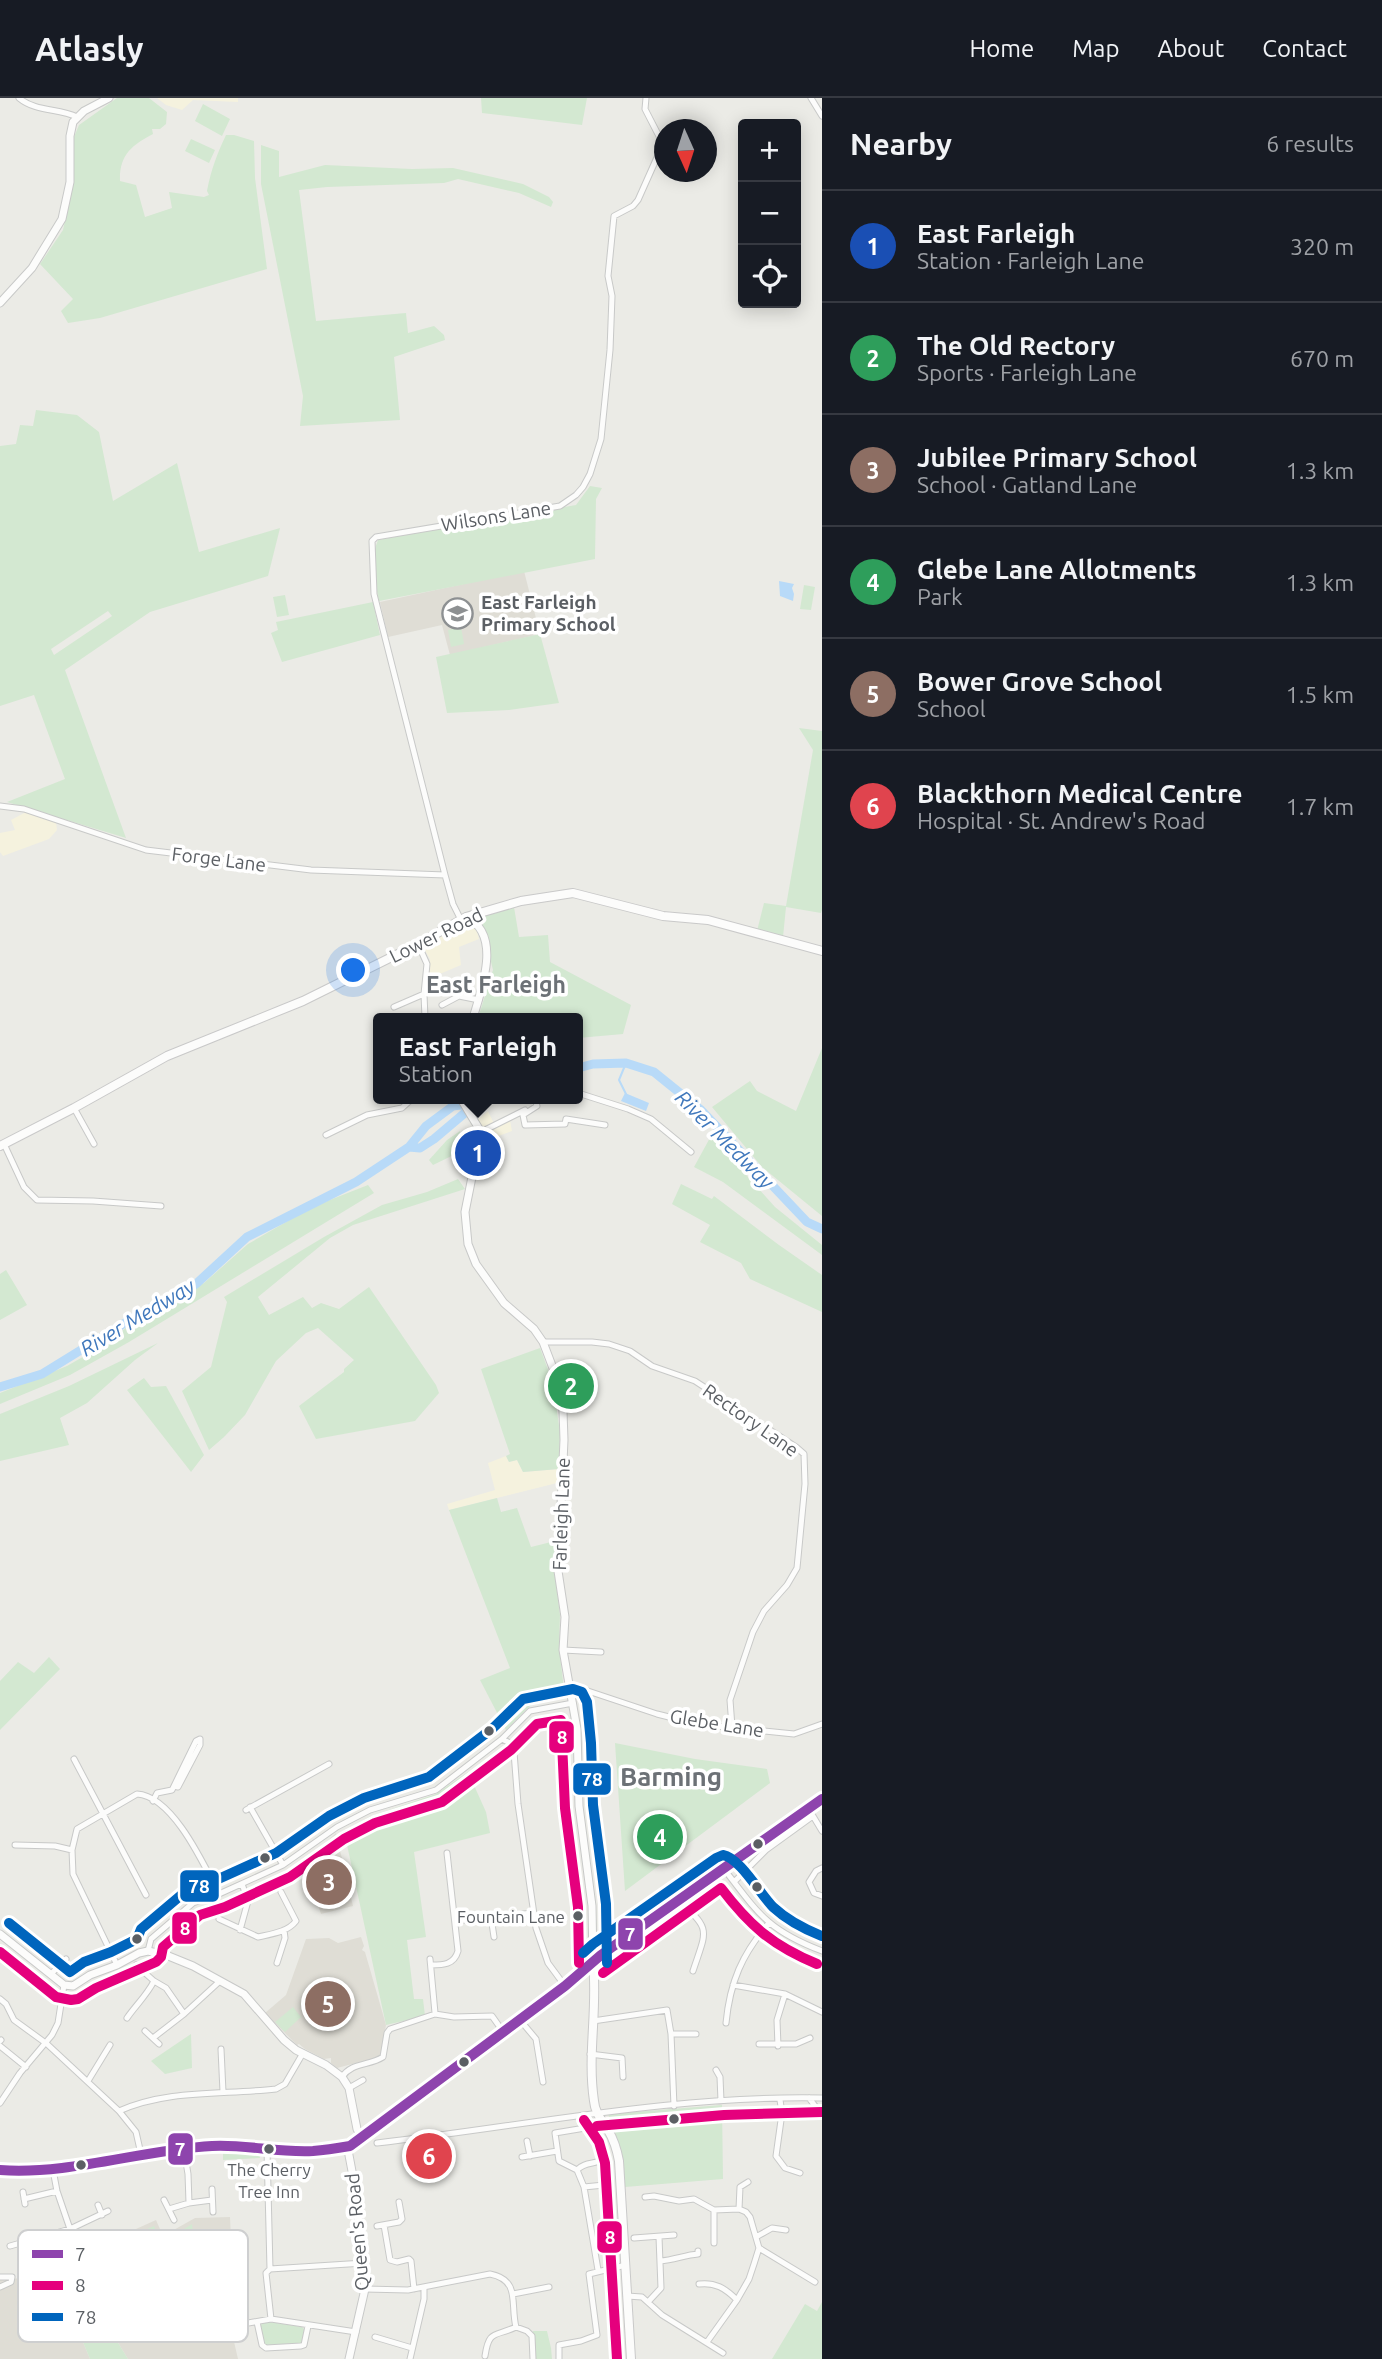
<!DOCTYPE html>
<meta charset="utf-8">
<style>
body{margin:0;font-family:Ubuntu,sans-serif;background:#20242c;color:#f1f3f6}
.controls{position:absolute;right:21px;top:21px;display:grid;overflow:hidden;border-radius:7px;box-shadow:0 4px 18px #0003}
.controls button{width:63px;height:63px;display:grid;place-items:center;padding:0;border:0;border-bottom:2px solid #363941;background:#171b24;color:#f1f3f6;font:35px sans-serif}
.compass{position:absolute;left:654px;top:21px;width:63px;height:63px;border-radius:50%;background:#171b24;box-shadow:0 4px 18px #0003;rotate:177deg}
.you{position:absolute;left:354px;top:873px;width:24px;height:24px;margin:-18px;border:5px solid #fff;border-radius:50%;background:#1a73e8;box-shadow:0 0 0 10px #1a73e833}
.badge{display:grid;place-items:center;width:46px;height:46px;border-radius:50%;background:#8d9092;color:#fff;font-size:23px;font-weight:700}
.pin{position:absolute;translate:-50% -50%;border:4px solid #fff;box-shadow:0 2px 7px #0006}
.popup{position:absolute;left:373px;top:915px;width:210px;height:91px;box-sizing:border-box;display:grid;place-content:center;border-radius:7px;background:#171b24;filter:drop-shadow(0 2px 5px #0005);font-size:23px;white-space:nowrap;color:#9ea1a6}
.popup b{font-size:26px;color:#f1f3f6}
.popup::after{content:'';position:absolute;left:50%;top:100%;margin-left:-14px;border:14px solid transparent;border-top-color:#171b24}
.list{margin:0;padding:0;list-style:none}
h2{display:flex;justify-content:space-between;align-items:center;height:91px;margin:0;padding:0 28px;font-size:30px}
h2 small{font-size:23px;font-weight:400;color:#9ea1a6}
.list li{display:grid;grid-template-columns:46px 1fr auto;gap:21px;align-items:center;box-sizing:border-box;height:112px;padding:0 28px;border-top:2px solid #363941}
.list b{display:block;font-size:26px;white-space:nowrap}
.list p{margin:0;font-size:23px;white-space:nowrap;color:#9ea1a6}
.list em{font-size:23px;font-style:normal;color:#9ea1a6}
.icon{flex:none;width:38px;height:38px;fill:none;stroke:currentColor;stroke-width:2;stroke-linecap:round;stroke-linejoin:round}
.map{position:relative;flex:none;width:822px;height:2261px;overflow:hidden}
header{display:flex;align-items:center;gap:42px;box-sizing:border-box;height:98px;padding:0 35px;background:#171b24;border-bottom:2px solid #363941}
header strong{font-size:33px}
nav{display:flex;gap:38px;margin-inline-start:auto;font-size:24px}
main{display:flex}
aside{flex:1;background:#171b24}
.map>svg:first-child{display:block}
.commercial{fill:#f5f2de}
.education{fill:#dfddd5}
.green{fill:#d3e8d1;fill-rule:evenodd}
.water{fill:#b8daf8}
.lines{fill:none;stroke-linecap:round;stroke-linejoin:round}
.stream{stroke:#b8daf8;stroke-width:2}
.river{stroke:#b8daf8;stroke-width:9}
.minor-casing{stroke:#c8c9c8;stroke-width:7}
.tertiary-casing{stroke:#c8c9c8;stroke-width:9}
.secondary-casing{stroke:#c9c9c9;stroke-width:10}
.primary-casing{stroke:#d4ccb3;stroke-width:10}
.minor{stroke:#fcfcfb;stroke-width:5}
.tertiary{stroke:#fcfcfb;stroke-width:7}
.secondary{stroke:#fcfcfb;stroke-width:8}
.primary{stroke:#f3f1e7;stroke-width:9}
.bus-1-casing{stroke:#fff;stroke-width:16}
.bus-2-casing{stroke:#fff;stroke-width:16}
.bus-3-casing{stroke:#fff;stroke-width:16}
.bus-1{stroke:#8e44ad;stroke-width:10}
.bus-2{stroke:#e5007d;stroke-width:10}
.bus-3{stroke:#0065bd;stroke-width:10}
.bus-dot{fill:#5b5f64;stroke:#fff;stroke-width:2.5}
.labels{text-anchor:middle;dominant-baseline:central;stroke-width:7;stroke-linejoin:round;paint-order:stroke}
.bus-label{font-size:17px;fill:#5b5f64;stroke:#fff;text-anchor:end}
.street-label{font-size:19px;fill:#5b5f64;stroke:#fff}
.poi-label{font-size:19px;font-weight:bold;fill:#5b5f64;stroke:#fff;text-anchor:start}
.water-label{font-size:21px;font-style:italic;fill:#4078bc;stroke:#fff}
.quarter-label{font-size:23px;font-weight:bold;fill:#6c7176;stroke:#fff}
.district-label{font-size:26px;font-weight:bold;fill:#6c7176;stroke:#fff}
.key{fill:#fff;stroke:#cecfd0;stroke-width:2}
.key-label{font-size:19px;fill:#5b5f64}
.line-badge{stroke:#fff;stroke-width:2.5}
.badge-label{font-size:19px;text-anchor:middle;font-weight:bold;fill:#fff}
</style>
<header>
<strong>Atlasly</strong>
<nav><a>Home</a><a>Map</a><a>About</a><a>Contact</a></nav>
</header>
<main>
<div class="map">
<svg width="822" height="2261" viewBox="0 0 822 2261">
<rect width="100%" height="100%" fill="#ebebe6"/>
<path class="commercial" d="M157,0H238V4L193,2L182,12L166,7Z
M26,714L56,724L57,732L49,741L3,758L0,754V735L15,732L11,722Z
M468,821L476,830L479,841L459,849L461,867L428,881L430,861L423,849Z
M488,1013L495,1028L510,1022L512,1033L491,1041L488,1034L476,1023Z
M506,1358L509,1364L517,1362L523,1374L559,1371L557,1385L449,1412L447,1406L495,1392L488,1365Z"/>
<path class="education" d="M524,473L540,536L450,557L442,527L388,539L380,504Z
M336,1735L353,1808L321,1816L303,1761L319,1751Z
M361,1839L364,1848L362,1852L365,1854L386,1927L381,1956L379,1959L337,1970L331,1965V1960L324,1961L305,1951L299,1946L297,1947L265,1915L286,1897L306,1841L329,1840L338,1845Z
M230,2119L234,2218L237,2227L236,2233L232,2235L238,2261H128L117,2243L78,2232L90,2261H0V2182L31,2179L63,2215L77,2223L103,2226L142,2202L107,2144L156,2122L163,2138L195,2120Z"/>
<path class="green" d="M117,0H149L167,14L166,26L160,31H152L153,36C132,47 119,57 120,83L136,87L145,119L172,110L169,94L204,99L209,97L207,93C211,72 217,56 226,37H234L254,43L255,80L267,171L100,220L68,225L61,213L73,201L40,166L63,132L73,87L74,39L79,27Z
M481,0H587L582,27L482,15Z
M203,6L230,21L222,38L195,23Z
M191,41L215,52L209,65L185,53Z
M261,47L279,53V79L325,67L412,71L453,70L523,86L549,99L553,104L551,109L519,95L458,81L444,85L327,89L299,92L316,223L406,215L408,235L434,228L444,237L445,242L394,259L400,322L300,328L303,298L261,86Z
M36,312L77,317L99,334L113,403L177,365L199,454L280,430L268,478L150,514L65,572L126,740L7,704L65,681L34,597L0,608V348L16,346L20,327L33,328ZM108,513L112,518L54,557L51,551Z
M590,388L602,390L596,401L595,461L379,503C375,484 370,460 378,442L576,407Z
M804,487L815,489L811,512L800,511Z
M285,497L289,517L277,519L273,499Z
M373,504L380,537L282,564L271,535L278,532L276,524Z
M461,529L464,546L451,549L448,532Z
M540,536L559,605L509,612L447,615L436,559Z
M799,630L822,633V812L821,815L786,809L783,839L757,833L764,805L786,808L813,652Z
M514,809L519,839L548,837L550,864L631,907L623,936L578,940V920H478L493,872L481,823L483,818Z
M822,950V1118L762,1069L712,1009L750,983L757,993L796,1013Z
M460,1033V1045H471L470,1049L433,1067L429,1062L447,1042Z
M711,1038L775,1109L822,1147V1157L723,1084L694,1069Z
M458,1081L465,1091L353,1127L330,1140L258,1199L269,1217L303,1199L312,1210L321,1205L339,1211L369,1189L436,1287L439,1295L415,1323L316,1341L299,1308L344,1274V1271L354,1262L318,1230L306,1235L276,1263L245,1317L224,1339L209,1352L182,1293L211,1269L227,1204L224,1199L324,1139L382,1107L427,1094Z
M681,1086L712,1101L714,1098L779,1147L822,1177V1214L750,1181L741,1165L700,1144L710,1127L672,1106Z
M368,1087L374,1095L129,1244L70,1277L0,1306V1295L67,1268L95,1252L130,1227L139,1218L204,1185L248,1146L312,1109Z
M6,1172L27,1207L0,1222V1176Z
M158,1245L135,1262L87,1305L60,1320L69,1347L0,1363V1316L69,1288Z
M540,1250L553,1285L560,1335L559,1371L523,1374L517,1362L509,1364L506,1358L510,1356L481,1271Z
M144,1280L151,1289L166,1288L204,1357L191,1374L127,1292Z
M497,1400L501,1414L517,1410L531,1449L555,1443V1477L560,1517L559,1550L564,1591L530,1608L506,1632L480,1582L510,1570L449,1412Z
M49,1559L60,1571L0,1632V1583L18,1564L34,1575Z
M615,1645L695,1661L767,1671L770,1685L625,1793Z
M468,1674L486,1714L490,1735L414,1754L426,1839L407,1842L414,1901H423L425,1918L386,1927L344,1733L371,1718L436,1696Z
M293,1909L301,1919L285,1934L275,1924Z
M191,1936L192,1970L165,1976L151,1963Z
M722,2007L723,2081L625,2089L619,2046L608,2016Z
M223,2050L259,2054L260,2060L223,2062Z
M192,2126L200,2190L195,2192L183,2171L190,2167L173,2138Z
M154,2128L176,2181L174,2188C187,2201 188,2214 190,2231L173,2240L113,2146Z
M822,2204V2261H772L805,2206L817,2213Z
M270,2224L302,2229L305,2232L302,2245L266,2247L263,2244L260,2229L262,2225Z
M78,2232L90,2233L117,2243L128,2261H90Z
M533,2233H547L551,2250L552,2261H534Z"/>
<path class="water" d="M779,483L794,486L792,490L794,496L793,503L780,498Z
M625,995L649,1005L646,1013L621,1003Z"/>
<g class="lines">
<path class="stream" d="M626,965L619,982L626,996"/>
<path class="river" d="M578,970L593,966L626,965L654,974L701,1012L807,1124L822,1131
M409,1049L420,1050L434,1041L473,1008
M0,1289L42,1276L141,1215L196,1186L247,1139L356,1084L409,1049L426,1028L453,1008L476,1005L486,1001"/>
<defs>
<path id="minor" d="M19,0C36,14 58,10 77,19
M811,0L822,18
M0,708L24,711L146,752L311,772L445,777
M461,822L453,806L445,777L374,496L372,443L376,439L560,408L576,397L583,389L590,376L601,341L610,252L612,198L608,178L614,118L633,108L638,102L663,46L645,11L646,0
M424,896L425,920
M442,907L459,898L479,902
M394,909L424,896L427,866L418,846
M578,995L628,1011L651,1021L691,1054
M536,1004L537,1008L523,1017L525,1027L565,1026L566,1021L605,1027
M74,1010L94,1046
M481,1034L525,1012
M326,1037L367,1017L402,1010L412,1001
M4,1046L24,1089L37,1102L93,1103L161,1108
M543,1244H592L609,1246L630,1253L652,1268L695,1283L796,1349L804,1356L805,1386L797,1470L787,1487L764,1513L753,1534L730,1602L732,1629
M563,1552L601,1554
M571,1592H585L657,1616L697,1626L794,1636L822,1626
M502,1641L510,1645L514,1654L518,1706L536,1830L548,1865L565,1888
M74,1661L146,1797
M153,1703L157,1695L172,1692L174,1688L178,1689L200,1647V1641L196,1643L174,1688
M250,1709L283,1767
M246,1712L329,1666
M15,1747L55,1748L72,1752
M822,1770L816,1773L809,1784L814,1795L822,1798
M724,1771C758,1815 767,1832 822,1853
M734,1784L766,1752L813,1718L822,1733
M677,1802C713,1831 706,1833 693,1873
M491,1819L494,1839
M219,1821L258,1839C271,1836 288,1834 296,1823L281,1794
M455,1823L533,1815
M240,1832L248,1803L242,1786
M148,1853L151,1841L193,1805L219,1796L283,1767L337,1729L370,1712L436,1692L502,1641L530,1613L573,1605
M430,1861L435,1915
M277,1865L285,1840L284,1832
M117,1867L73,1776L72,1752L77,1731L137,1696C173,1698 204,1767 219,1796
M136,1867L154,1883L166,1890L184,1916
M431,1867C443,1867 454,1867 458,1853L447,1755
M51,1876L66,1861
M733,1887L785,1896L822,1914
M0,1901L6,1906L14,1922L47,1946L119,2013L136,2034L141,2056
M127,1920C136,1907 147,1897 154,1883
M520,1922L536,1941L543,1984
M593,1923L667,1912L671,1936L674,2008
M726,1925C730,1884 742,1856 769,1825
M145,1933L159,1946
M671,1936H696
M153,1940L184,1916L220,1883
M0,1943L1,1942
M759,1946H796L810,1940
M0,1948L26,1969
M778,1948L777,1922L785,1896
M221,1951L223,1994
M590,1956L622,1960L623,1979
M716,1972L720,1979L721,2003
M342,1979C352,1964 369,1968 383,1959L387,1935L390,1931L435,1916L454,1919L492,1918L504,1935
M88,1983L110,1947
M349,1990L363,1982
M809,2000L822,2017
M780,2002L782,2015L776,2058L785,2070L800,2075
M0,2005L20,1975L52,1937L58,1925L64,1887
M119,2013C168,1991 224,1997 276,1991L285,1986L303,1955
M527,2043L530,2058
M377,2045C525,2028 672,1997 822,2000
M267,2051L270,2171L266,2175L271,2221
M184,2052L188,2076L189,2105
M522,2059L557,2053
M53,2072L57,2093L70,2131
M577,2072C586,2062 599,2068 607,2058L596,2033L585,2030L555,2035L559,2063L577,2072L584,2089L598,2172
M584,2089L604,2087
M212,2091L213,2114
M23,2094L25,2106
M645,2099L654,2098L679,2103L694,2101L714,2112L739,2111L746,2114L750,2119L759,2150L754,2166L749,2181L737,2202L707,2244
M24,2101L57,2093
M164,2102L174,2122
M98,2107L102,2117
M169,2111L189,2105L212,2102
M739,2111L740,2089L748,2084
M384,2127L390,2162L397,2164L409,2161L411,2163L414,2191
M377,2128L399,2124L402,2121L399,2104
M756,2139L772,2130L786,2132
M634,2140L674,2137
M714,2145V2112
M10,2148L70,2131L108,2113
M759,2150L815,2184
M660,2163C674,2162 685,2157 698,2156V2153
M270,2171L364,2165
M71,2178L74,2190L81,2203
M0,2179H12
M699,2186C715,2184 725,2190 737,2202
M44,2188L71,2178L97,2165L119,2201L117,2208L102,2218L98,2229
M0,2189L11,2184L12,2179
M365,2191L408,2192L490,2176C521,2182 510,2206 516,2229L527,2233L532,2238L533,2261
M513,2196L549,2189
M627,2198L642,2199L662,2217L723,2255
M648,2204L661,2190L659,2139
M257,2224L262,2247L266,2250L301,2248L304,2247L308,2228
M237,2227L271,2221L356,2234
M375,2239L412,2250
M485,2258C489,2231 495,2239 516,2229
M410,2261L424,2201V2189
M559,2261V2247L581,2243L597,2237L589,2176L626,2167"/>
<path id="tertiary" d="M0,205L32,170L62,121L70,84V38L73,24L84,13L109,0
M466,819C503,836 481,892 473,920
M461,1001L481,1034L465,1114L468,1146L476,1166L504,1205L534,1231L543,1244L556,1278L563,1313L564,1342L558,1473L565,1519L563,1552L577,1631L579,1708L592,1808L593,1865
M0,1836L64,1887L73,1888L90,1877L117,1867L139,1855L148,1853L166,1857L193,1868L244,1896L284,1942L296,1952L326,1967L342,1979L349,1990L357,2031L362,2040
M349,2261L365,2191L355,2089L348,2052L350,2048"/>
<path id="secondary" d="M0,1048L74,1010L167,958L303,903L418,846L466,819L521,803L573,795L663,818L708,822L822,853
M593,1865C598,1911 587,1956 594,2003C595,2015 602,2022 608,2032C614,2042 617,2052 619,2063L631,2261"/>
<path id="primary" d="M0,2072L31,2074L53,2072L141,2056L213,2048L312,2053L350,2048L565,1888L601,1857L822,1701"/>
</defs>
<use href="#minor" class="minor-casing"/>
<use href="#tertiary" class="tertiary-casing"/>
<use href="#secondary" class="secondary-casing"/>
<use href="#primary" class="primary-casing"/>
<use href="#minor" class="minor"/>
<use href="#tertiary" class="tertiary"/>
<use href="#secondary" class="secondary"/>
<use href="#primary" class="primary"/>
<defs>
<path id="bus-1" d="M0,2072C71,2077 140,2052 212,2048C245,2046 279,2055 313,2053C325,2052 338,2050 350,2048L565,1888L601,1857L822,1701"/>
<path id="bus-2" d="M0,1854L56,1899L71,1902L78,1901L96,1890L156,1864L161,1859L163,1849L200,1817L225,1809L290,1779L344,1741L375,1725L442,1704L511,1652L537,1626L561,1622L565,1710L578,1809L579,1865
M603,1875L721,1790C750,1828 773,1848 817,1866
M584,2022L599,2044L605,2065L617,2261
M597,2028L724,2017L822,2014"/>
<path id="bus-3" d="M9,1825L70,1874L84,1864L111,1854L137,1841L141,1831L186,1793L214,1783L276,1755L329,1718L364,1700L429,1679L493,1630L523,1601L573,1591L582,1594L587,1604L591,1645L593,1707L606,1806L607,1865
M583,1855L593,1846L716,1760L723,1757C740,1760 760,1796 773,1809C787,1822 804,1831 822,1838"/>
</defs>
<use href="#bus-1" class="bus-1-casing"/>
<use href="#bus-2" class="bus-2-casing"/>
<use href="#bus-3" class="bus-3-casing"/>
<use href="#bus-1" class="bus-1"/>
<use href="#bus-2" class="bus-2"/>
<use href="#bus-3" class="bus-3"/>
</g>
<defs>
<symbol id="school-ring" viewBox="-11 -11 22 22"><circle r="9.5" fill="#fff" stroke="#8d9092" stroke-width="1.5"/><path d="M0-5L7-2L0 1L-7-2ZM-4 1L0 2.5L4 1V4Q0 6-4 4Z" fill="#8d9092"/></symbol>
</defs>
<g fill-rule="evenodd">
<use href="#school-ring" x="440" y="498" width="35" height="35"/>
</g>
<g class="bus-dot">
<circle cx="489" cy="1633" r="6"/>
<circle cx="758" cy="1746" r="6"/>
<circle cx="265" cy="1760" r="6"/>
<circle cx="757" cy="1789" r="6"/>
<circle cx="578" cy="1818" r="6"/>
<circle cx="137" cy="1841" r="6"/>
<circle cx="464" cy="1964" r="6"/>
<circle cx="674" cy="2021" r="6"/>
<circle cx="269" cy="2051" r="6"/>
<circle cx="81" cy="2067" r="6"/>
</g>
<g class="labels">
<g class="bus-label">
<text x="565" y="1818">Fountain Lane</text>
<text x="269" y="2071" text-anchor="middle">The Cherry<tspan x="269" dy="22">Tree Inn</tspan></text>
</g>
<g class="street-label">
<text transform="translate(496 418) rotate(-9)">Wilsons Lane</text>
<text transform="translate(219 761) rotate(7)">Forge Lane</text>
<text transform="translate(436 837) rotate(-26)">Lower Road</text>
<text transform="translate(751 1322) rotate(35)">Rectory Lane</text>
<text transform="translate(561 1416) rotate(-88)">Farleigh Lane</text>
<text transform="translate(717 1625) rotate(9)">Glebe Lane</text>
<text transform="translate(357 2134) rotate(-95)">Queen's Road</text>
</g>
<g class="poi-label">
<text x="481" y="504">East Farleigh<tspan x="481" dy="22">Primary School</tspan></text>
</g>
<g class="water-label">
<text transform="translate(725 1041) rotate(45)">River Medway</text>
<text transform="translate(137 1219) rotate(-31)">River Medway</text>
</g>
<g class="quarter-label">
<text x="496" y="886">East Farleigh</text>
</g>
<g class="district-label">
<text x="671" y="1678">Barming</text>
</g>
</g>
<rect x="18" y="2132" width="230" height="112" rx="10" class="key"/>
<rect x="32" y="2152" width="31" height="8" fill="#8e44ad"/>
<rect x="32" y="2183" width="31" height="9" fill="#e5007d"/>
<rect x="32" y="2215" width="31" height="8" fill="#0065bd"/>
<g class="key-label">
<text x="75" y="2163">7</text>
<text x="75" y="2194">8</text>
<text x="75" y="2226">78</text>
</g>
<g class="line-badge">
<rect x="548" y="1622" width="27" height="34" rx="7" fill="#e5007d"/>
<rect x="572" y="1664" width="40" height="34" rx="7" fill="#0065bd"/>
<rect x="179" y="1771" width="41" height="34" rx="7" fill="#0065bd"/>
<rect x="171" y="1813" width="27" height="34" rx="7" fill="#e5007d"/>
<rect x="617" y="1819" width="27" height="34" rx="7" fill="#8e44ad"/>
<rect x="167" y="2034" width="27" height="34" rx="7" fill="#8e44ad"/>
<rect x="596" y="2122" width="27" height="34" rx="7" fill="#e5007d"/>
</g>
<g class="badge-label">
<text x="562" y="1646">8</text>
<text x="592" y="1688">78</text>
<text x="199" y="1795">78</text>
<text x="185" y="1837">8</text>
<text x="630" y="1843">7</text>
<text x="180" y="2058">7</text>
<text x="610" y="2146">8</text>
</g>
</svg>
<div class="controls">
<button>+</button>
<button>−</button>
<button><svg class="icon" aria-label="locate" viewBox="0 0 24 24"><circle cx="12" cy="12" r="6"/><path d="M12 2v4M12 18v4M2 12h4M18 12h4"/></svg></button>
</div>
<svg class="compass" viewBox="-18 -18 36 36"><path d="M0-13l5 13h-10z" fill="#e53935"/><path d="M0 13l5-13h-10z" fill="#9ea1a6"/></svg>
<div class="you"></div>
<div class="pin badge" style="left:478px;top:1055px;background:#1a4fb4">1</div>
<div class="popup"><b>East Farleigh</b>Station</div>
<div class="pin badge" style="left:571px;top:1288px;background:#2e9e5b">2</div>
<div class="pin badge" style="left:329px;top:1784px;background:#8d6e63">3</div>
<div class="pin badge" style="left:660px;top:1739px;background:#2e9e5b">4</div>
<div class="pin badge" style="left:328px;top:1906px;background:#8d6e63">5</div>
<div class="pin badge" style="left:429px;top:2058px;background:#e0444e">6</div>
</div>
<aside>
<h2>Nearby<small>6 results</small></h2>
<ul class="list">
<li><span class="badge" style="background:#1a4fb4">1</span><div><b>East Farleigh</b><p>Station · Farleigh Lane</p></div><em>320 m</em></li>
<li><span class="badge" style="background:#2e9e5b">2</span><div><b>The Old Rectory</b><p>Sports · Farleigh Lane</p></div><em>670 m</em></li>
<li><span class="badge" style="background:#8d6e63">3</span><div><b>Jubilee Primary School</b><p>School · Gatland Lane</p></div><em>1.3 km</em></li>
<li><span class="badge" style="background:#2e9e5b">4</span><div><b>Glebe Lane Allotments</b><p>Park</p></div><em>1.3 km</em></li>
<li><span class="badge" style="background:#8d6e63">5</span><div><b>Bower Grove School</b><p>School</p></div><em>1.5 km</em></li>
<li><span class="badge" style="background:#e0444e">6</span><div><b>Blackthorn Medical Centre</b><p>Hospital · St. Andrew's Road</p></div><em>1.7 km</em></li>
</ul>
</aside>
</main>
